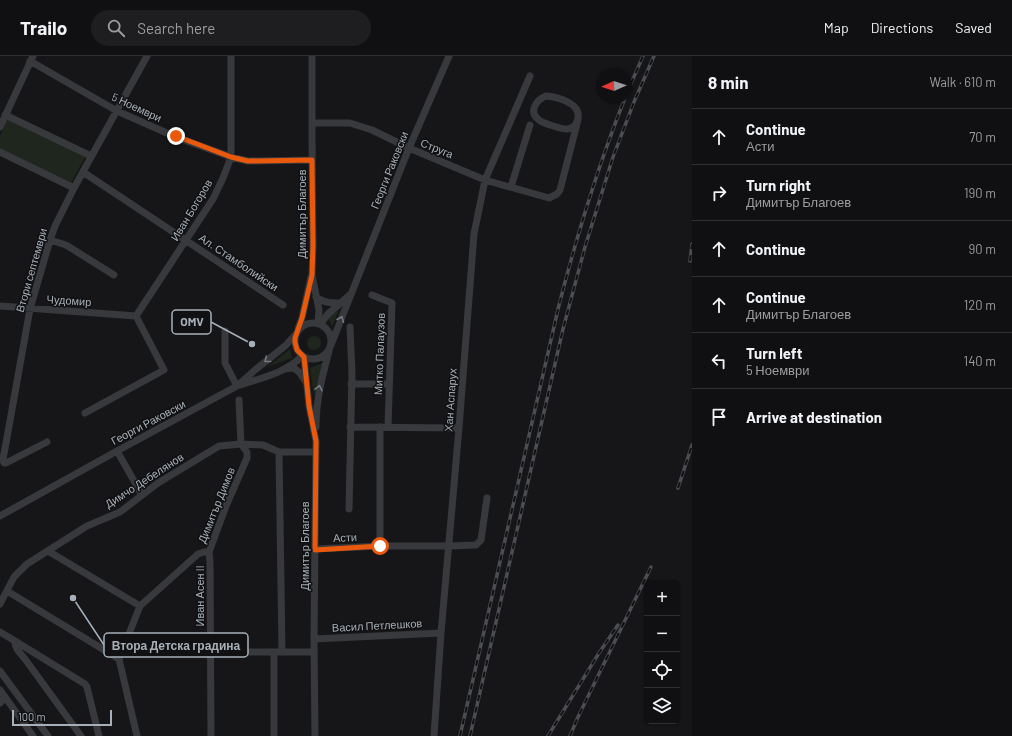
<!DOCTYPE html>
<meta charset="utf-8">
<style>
body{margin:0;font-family:Barlow,sans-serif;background:#1e1e20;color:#f1f3f6}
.controls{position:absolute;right:12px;bottom:12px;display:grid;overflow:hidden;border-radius:6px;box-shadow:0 1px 3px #0004}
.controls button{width:36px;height:36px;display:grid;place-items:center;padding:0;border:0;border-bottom:1px solid #303032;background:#101012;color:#f1f3f6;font:20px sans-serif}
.compass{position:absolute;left:596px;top:12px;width:36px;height:36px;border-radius:50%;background:#101012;box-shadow:0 1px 3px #0004;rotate:267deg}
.scale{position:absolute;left:12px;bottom:10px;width:100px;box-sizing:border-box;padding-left:4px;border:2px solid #a7b0b9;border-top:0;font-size:11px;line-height:14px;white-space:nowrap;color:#a7b0b9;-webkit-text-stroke:3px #111113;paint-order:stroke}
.stop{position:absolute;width:12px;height:12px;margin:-9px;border:3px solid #ea580c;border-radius:50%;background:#fff}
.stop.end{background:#ea580c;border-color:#fff;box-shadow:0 1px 4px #0008}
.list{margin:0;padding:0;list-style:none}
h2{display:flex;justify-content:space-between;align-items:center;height:52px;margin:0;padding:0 16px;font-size:17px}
h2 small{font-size:13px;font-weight:400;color:#9c9d9f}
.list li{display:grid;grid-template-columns:26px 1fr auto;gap:12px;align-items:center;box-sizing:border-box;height:56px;padding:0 16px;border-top:1px solid #303032}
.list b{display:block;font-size:15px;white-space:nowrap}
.list p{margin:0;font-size:13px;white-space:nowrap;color:#9c9d9f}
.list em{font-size:13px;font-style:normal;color:#9c9d9f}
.icon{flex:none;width:22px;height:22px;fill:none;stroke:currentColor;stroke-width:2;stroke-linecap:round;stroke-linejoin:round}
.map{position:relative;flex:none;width:692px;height:680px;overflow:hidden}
header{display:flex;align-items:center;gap:24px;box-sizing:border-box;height:56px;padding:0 20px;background:#101012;border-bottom:1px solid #303032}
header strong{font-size:19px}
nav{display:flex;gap:22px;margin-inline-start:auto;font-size:14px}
.search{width:280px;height:36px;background:#1e1e20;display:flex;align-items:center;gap:10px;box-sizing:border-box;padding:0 14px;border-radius:22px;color:#9c9d9f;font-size:15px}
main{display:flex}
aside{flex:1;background:#101012}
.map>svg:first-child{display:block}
.green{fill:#1e261e}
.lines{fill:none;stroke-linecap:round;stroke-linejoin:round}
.minor{stroke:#37393d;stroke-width:7}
.rail-casing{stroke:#4a4d52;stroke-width:3.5}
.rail{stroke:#111113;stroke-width:2;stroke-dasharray:6;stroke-linecap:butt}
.oneway{stroke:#757a81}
.route{stroke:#ea580c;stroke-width:5}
.labels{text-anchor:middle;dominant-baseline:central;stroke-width:3;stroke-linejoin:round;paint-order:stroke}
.street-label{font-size:11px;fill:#a7b0b9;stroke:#111113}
.leader{fill:none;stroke:#a7b0b9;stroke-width:1.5}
.callout-dot{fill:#a7b0b9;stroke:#111113;stroke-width:1.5}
.callout{fill:#111113;stroke:#a7b0b9;stroke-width:1.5}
.callout-label{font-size:12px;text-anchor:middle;font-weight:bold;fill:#a7b0b9}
</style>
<header>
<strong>Trailo</strong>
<div class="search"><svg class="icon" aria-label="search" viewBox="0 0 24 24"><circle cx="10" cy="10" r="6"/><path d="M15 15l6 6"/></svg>Search here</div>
<nav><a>Map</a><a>Directions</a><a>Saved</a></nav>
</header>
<main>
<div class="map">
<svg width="692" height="680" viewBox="0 0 692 680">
<rect width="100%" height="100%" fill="#161618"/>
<path class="green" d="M7,64L85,101L71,127L0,92V80Z
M339,255L332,271L328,262L334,257Z
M307 287a7 7 0 1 1 14 0a7 7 0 1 1-14 0Z
M290,293L292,302L267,311Z
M323,307L314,341L310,312Z"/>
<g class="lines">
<path class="minor" d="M312,0V82L313,189L312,219L319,254L318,267
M30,5L117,55L176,81L231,101L248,105L312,104
M546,40C558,41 584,48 577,65C576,69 572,72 568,73C564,74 542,67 539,64C528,56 536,44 546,40Z
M5,59L91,100
M312,67H350L372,74L409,92L485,124L549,142L557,138L560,134L578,64
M0,71L33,0
M0,96L74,132
M83,116L283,249
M511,131L530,69
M50,184L66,189L114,219
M372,239L392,247L388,371
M316,241C324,247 331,247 341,247
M0,250L136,260
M136,260L213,143L223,122L231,101V0
M295 285a18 18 0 1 1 36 0a18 18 0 1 1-36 0Z
M320,268L328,258L351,238
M298,273L302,262L311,221
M225,275V307L237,330
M331,289L409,92L449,0
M304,301L309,350L316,385L314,583L315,680
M285,313L294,312L300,317L305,325
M351,328H389
M240,329C261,322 286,317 302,300
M239,344L241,388L263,389L279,396H316
M85,357L164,314L136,260
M316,371C316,344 322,321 329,295
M350,371L459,372
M47,386L6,407H4L3,403L6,387L30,253L50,184L55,170L74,132L147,0
M117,395L142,439
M279,396L282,596
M349,453L352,317L350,271
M0,460L117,395L237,330L255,314L285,290L296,278
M380,490V371
M315,493L380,490H449L476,489L481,484L487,442
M48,495L140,550
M209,496L210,505L211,680
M7,535L119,603
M0,548L14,521L27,508L87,470L120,456L158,427L219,390L241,388L247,396V402L226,450L209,496H204L198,498L140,550L119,603L137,680
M0,576L15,585C14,592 21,598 25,603L81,680
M314,583L441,577
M15,585L85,628L87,631L99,680
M211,596H314
M0,615L48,680
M0,634L33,680
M0,647L5,641
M274,680V596
M434,680L441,577L459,372L474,178L485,124L530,20"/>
<defs>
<path id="rail" d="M626,39L643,0
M690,205L692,188
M678,432L692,389
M460,680L559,249C577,179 598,110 625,42
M470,680L563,273L585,191L613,101L634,46L654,0
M548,680L599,597L618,569
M570,680L578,661L651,511"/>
</defs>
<use href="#rail" class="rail-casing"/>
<use href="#rail" class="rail"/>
</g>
<defs><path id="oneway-chevron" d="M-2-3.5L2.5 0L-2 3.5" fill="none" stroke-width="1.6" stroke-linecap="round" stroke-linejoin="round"/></defs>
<g class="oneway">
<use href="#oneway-chevron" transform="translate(341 263) rotate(-67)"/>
<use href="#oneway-chevron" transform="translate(267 304) rotate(142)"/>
<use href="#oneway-chevron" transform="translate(319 332) rotate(-78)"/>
</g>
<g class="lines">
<path class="route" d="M176,80L231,101L248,105L312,104L313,189L312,219L302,262L295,282V286L297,294L304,301L309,350L316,385L315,494L380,490"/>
</g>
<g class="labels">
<g class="street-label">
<text transform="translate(137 51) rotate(25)">5 Ноември</text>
<text transform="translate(437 92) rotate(22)">Струга</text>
<text transform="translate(389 114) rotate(-68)">Георги Раковски</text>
<text transform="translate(191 154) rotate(-59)">Иван Богоров</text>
<text transform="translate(301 158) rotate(-90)">Димитър Благоев</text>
<text transform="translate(239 206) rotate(34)">Ал. Стамболийски</text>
<text transform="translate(31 214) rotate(-74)">Втори септември</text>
<text transform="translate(69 244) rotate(4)">Чудомир</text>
<text transform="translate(379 298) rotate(-88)">Митко Палаузов</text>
<text transform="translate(450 344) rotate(-86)">Хан Аспарух</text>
<text transform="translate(148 366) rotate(-28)">Георги Раковски</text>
<text transform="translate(144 424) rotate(-33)">Димчо Дебелянов</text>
<text transform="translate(216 449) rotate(-68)">Димитър Димов</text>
<text transform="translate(345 481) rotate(-3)">Асти</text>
<text transform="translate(304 490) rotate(-90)">Димитър Благоев</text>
<text transform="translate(199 540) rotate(-90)">Иван Асен II</text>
<text transform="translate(377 569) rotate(-3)">Васил Петлешков</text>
</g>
</g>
<path class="leader" d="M252 288L211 266M73 542L104 589"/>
<g class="callout-dot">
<circle cx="252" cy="288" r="4"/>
<circle cx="73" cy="542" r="4"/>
</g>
<g class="callout">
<rect x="172" y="254" width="39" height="24" rx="4"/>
<rect x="104" y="577" width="144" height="24" rx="4"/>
</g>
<g class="callout-label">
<text x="192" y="270">OMV</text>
<text x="176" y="594">Втора Детска градина</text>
</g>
</svg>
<div class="controls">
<button>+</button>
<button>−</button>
<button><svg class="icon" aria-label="locate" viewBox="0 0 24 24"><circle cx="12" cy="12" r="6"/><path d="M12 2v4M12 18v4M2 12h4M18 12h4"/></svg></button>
<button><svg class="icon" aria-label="layers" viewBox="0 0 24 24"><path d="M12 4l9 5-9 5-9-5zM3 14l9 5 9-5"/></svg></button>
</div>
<svg class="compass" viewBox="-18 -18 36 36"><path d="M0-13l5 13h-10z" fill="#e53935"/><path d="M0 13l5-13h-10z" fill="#9c9d9f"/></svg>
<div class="scale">100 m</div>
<div class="stop" style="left:380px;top:490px"></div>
<div class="stop end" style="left:176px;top:80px"></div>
</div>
<aside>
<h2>8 min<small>Walk · 610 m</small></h2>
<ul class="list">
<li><svg class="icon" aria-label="ahead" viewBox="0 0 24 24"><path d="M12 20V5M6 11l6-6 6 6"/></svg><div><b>Continue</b><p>Асти</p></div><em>70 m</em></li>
<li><svg class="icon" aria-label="right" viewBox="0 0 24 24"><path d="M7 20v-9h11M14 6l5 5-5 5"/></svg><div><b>Turn right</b><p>Димитър Благоев</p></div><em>190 m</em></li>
<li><svg class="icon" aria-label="ahead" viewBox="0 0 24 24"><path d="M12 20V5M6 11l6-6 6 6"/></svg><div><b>Continue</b></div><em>90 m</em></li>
<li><svg class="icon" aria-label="ahead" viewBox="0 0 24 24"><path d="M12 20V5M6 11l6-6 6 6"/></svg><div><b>Continue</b><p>Димитър Благоев</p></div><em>120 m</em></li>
<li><svg class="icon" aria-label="left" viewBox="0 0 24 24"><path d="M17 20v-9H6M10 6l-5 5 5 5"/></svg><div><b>Turn left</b><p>5 Ноември</p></div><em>140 m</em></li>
<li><svg class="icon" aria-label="arrive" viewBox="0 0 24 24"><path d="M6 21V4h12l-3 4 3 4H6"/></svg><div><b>Arrive at destination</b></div></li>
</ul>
</aside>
</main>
